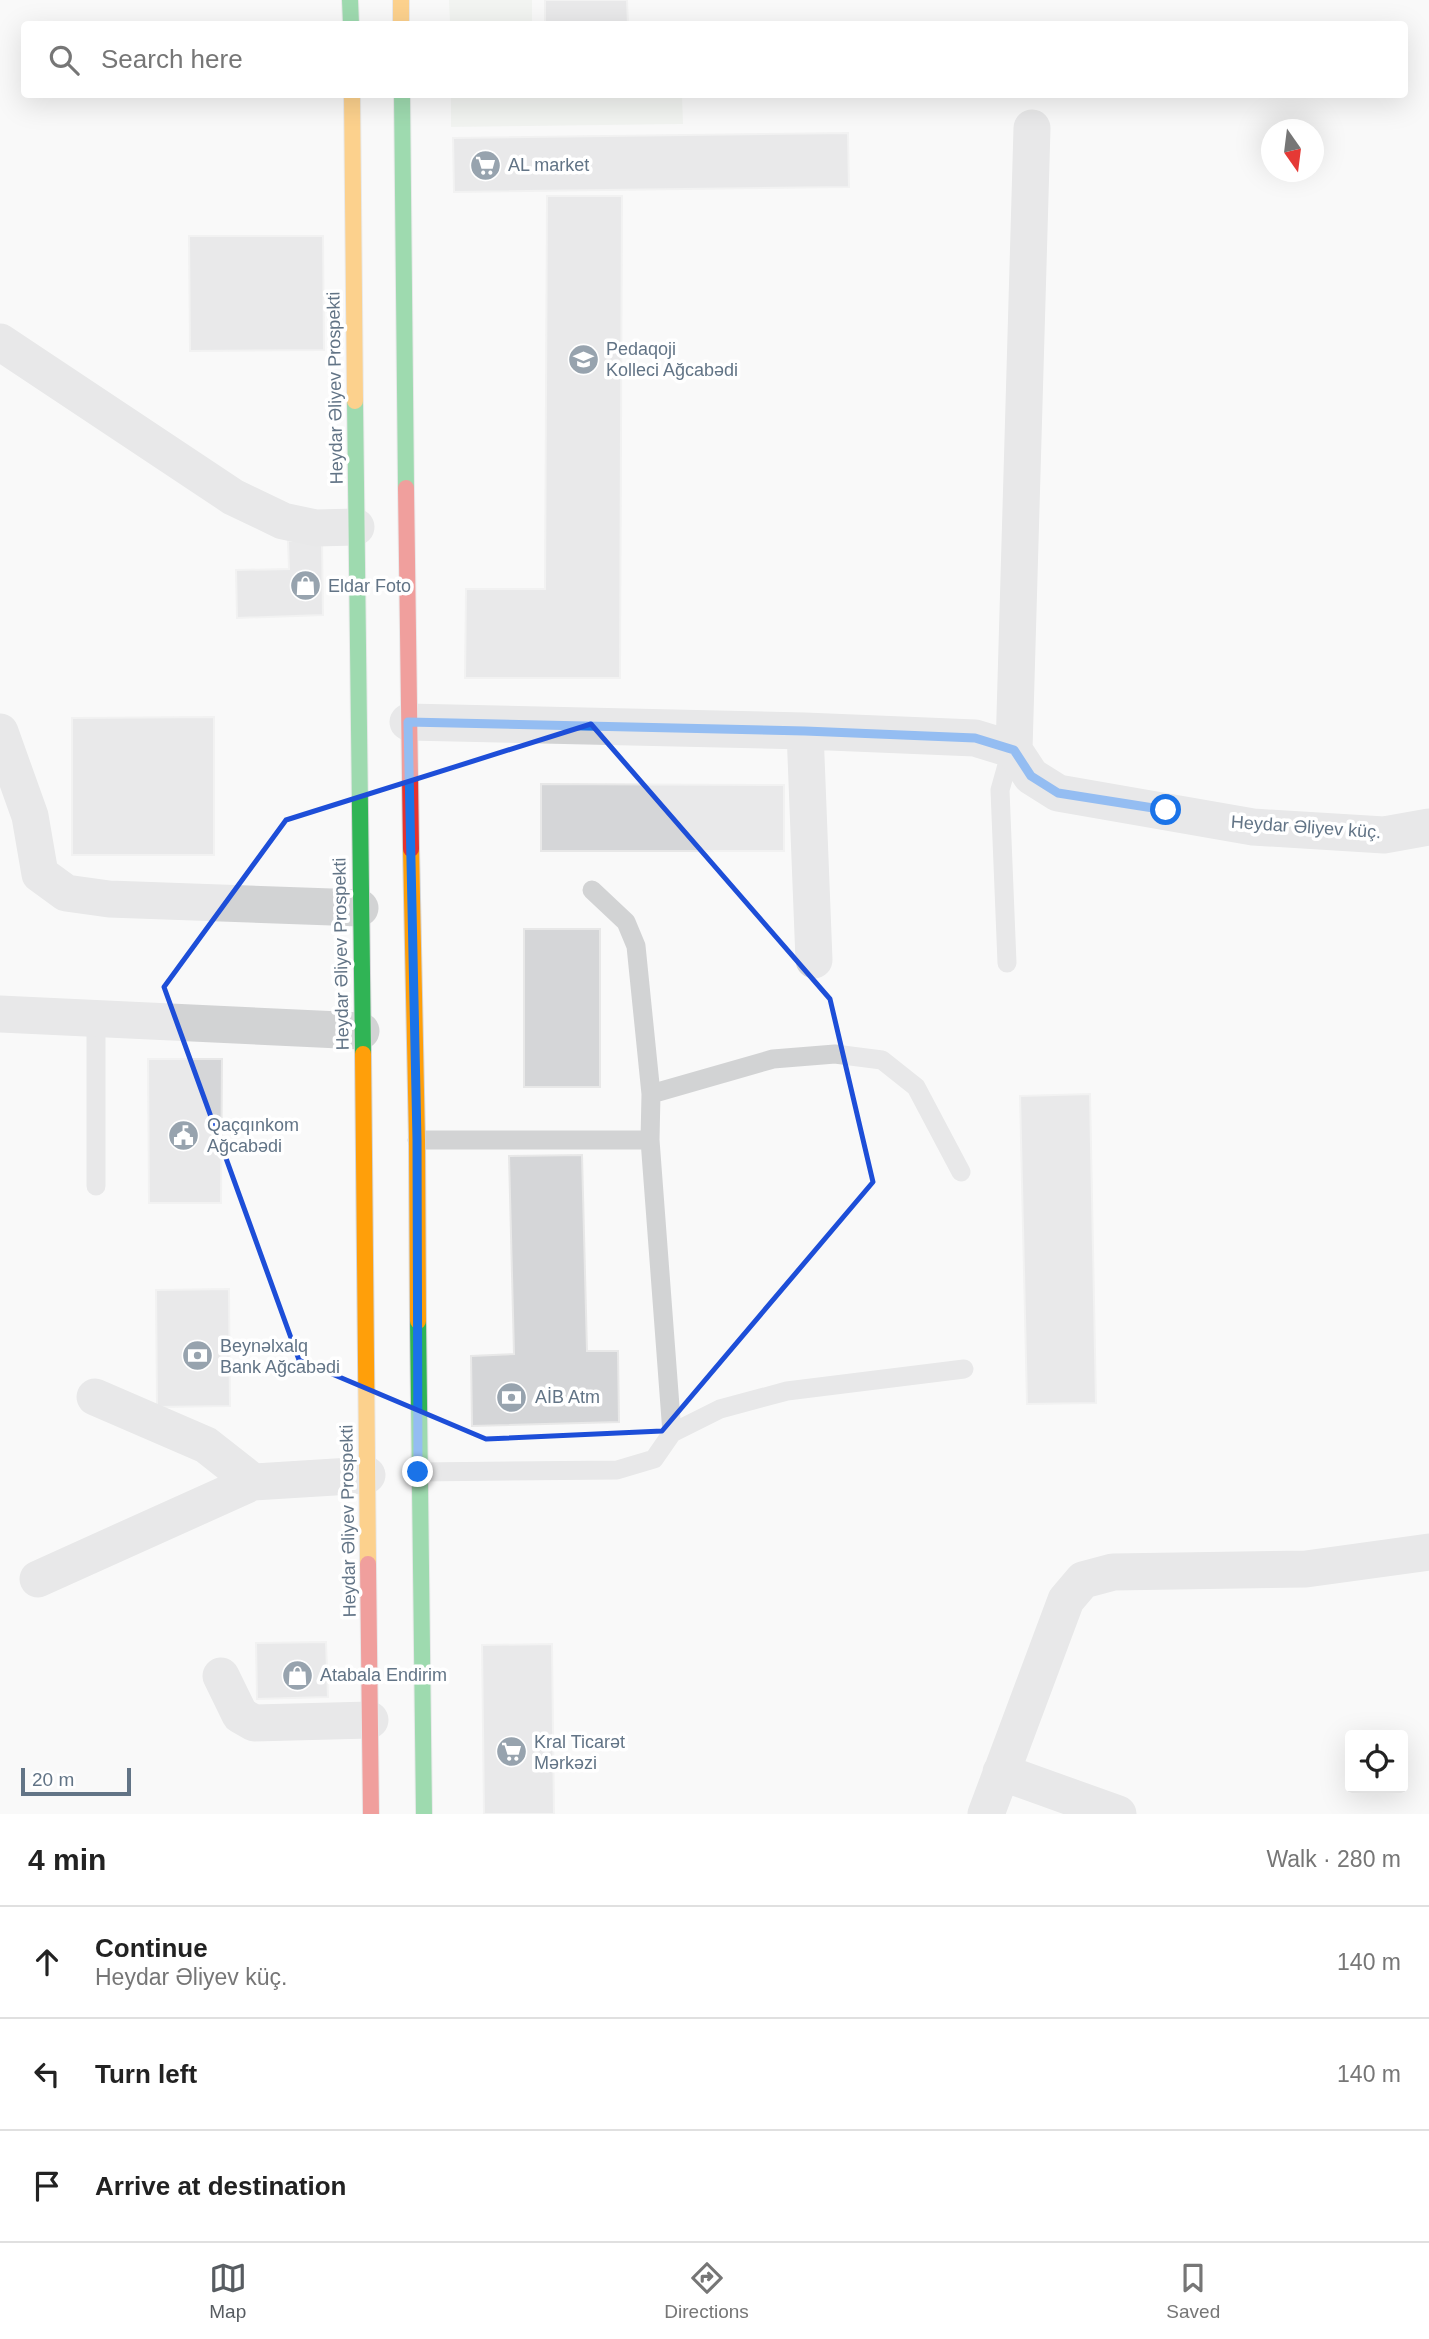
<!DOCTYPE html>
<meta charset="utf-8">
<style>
body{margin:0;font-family:Helvetica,sans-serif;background:#f6f6f6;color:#222}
.controls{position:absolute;right:21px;bottom:21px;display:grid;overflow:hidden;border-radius:7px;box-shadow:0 7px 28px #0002}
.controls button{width:63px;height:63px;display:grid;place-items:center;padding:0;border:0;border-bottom:2px solid #e0e0e0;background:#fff;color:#222;font:35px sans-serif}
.compass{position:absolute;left:1261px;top:119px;width:63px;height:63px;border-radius:50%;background:#fff;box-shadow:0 7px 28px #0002;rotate:166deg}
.scale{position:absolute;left:21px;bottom:18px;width:110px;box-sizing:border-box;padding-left:7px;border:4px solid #627486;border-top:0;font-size:19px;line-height:24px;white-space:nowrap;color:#627486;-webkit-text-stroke:5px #fff;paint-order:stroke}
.stop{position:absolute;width:21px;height:21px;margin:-16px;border:5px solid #1a73e8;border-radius:50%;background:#fff}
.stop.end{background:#1a73e8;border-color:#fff;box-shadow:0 2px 7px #0008}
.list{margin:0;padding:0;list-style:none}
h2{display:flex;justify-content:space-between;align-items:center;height:91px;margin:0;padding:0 28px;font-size:30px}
h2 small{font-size:23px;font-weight:400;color:#767676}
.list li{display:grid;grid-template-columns:46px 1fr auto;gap:21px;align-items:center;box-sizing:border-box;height:112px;padding:0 28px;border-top:2px solid #e0e0e0}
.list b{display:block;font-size:26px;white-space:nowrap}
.list p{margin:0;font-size:23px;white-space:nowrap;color:#767676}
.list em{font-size:23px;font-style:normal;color:#767676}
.icon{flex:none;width:38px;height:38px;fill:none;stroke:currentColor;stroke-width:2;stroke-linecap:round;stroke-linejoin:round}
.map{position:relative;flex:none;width:1429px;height:1814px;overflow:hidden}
.search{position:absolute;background:#fff;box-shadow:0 7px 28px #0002;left:21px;right:21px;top:21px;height:77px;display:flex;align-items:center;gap:18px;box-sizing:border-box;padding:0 24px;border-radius:7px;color:#767676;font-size:26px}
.sheet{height:427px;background:#fff}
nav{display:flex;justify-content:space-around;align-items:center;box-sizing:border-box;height:98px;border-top:2px solid #e0e0e0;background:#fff;font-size:19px;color:#767676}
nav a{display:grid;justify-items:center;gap:4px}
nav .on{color:#575c61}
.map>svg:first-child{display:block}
.green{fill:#e8ede7}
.building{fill:#d5d6d8;stroke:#e8e8e8;stroke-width:2}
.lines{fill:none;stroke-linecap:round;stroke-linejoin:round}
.fast-casing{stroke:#d5d6d8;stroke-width:18}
.slow-casing{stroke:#d5d6d8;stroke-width:18}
.jam-casing{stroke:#d5d6d8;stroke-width:18}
.lane{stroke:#d2d3d4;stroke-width:19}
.street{stroke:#d2d3d4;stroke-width:37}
.fast{stroke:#30b455;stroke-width:16}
.slow{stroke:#ff9f0a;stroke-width:16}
.jam{stroke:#e5322d;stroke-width:16}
.route{stroke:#1a73e8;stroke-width:9}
.marked{fill:none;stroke:#1d4ed8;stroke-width:5;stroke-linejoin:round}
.labels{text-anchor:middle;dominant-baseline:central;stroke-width:7;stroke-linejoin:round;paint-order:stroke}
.poi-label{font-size:18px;fill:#627486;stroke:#fff;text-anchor:start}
.street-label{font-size:18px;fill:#627486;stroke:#fff}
</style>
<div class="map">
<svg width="1429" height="1814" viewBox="0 0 1429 1814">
<rect width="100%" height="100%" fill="#f9f9f9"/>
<path class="green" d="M449,0H532V24H450Z
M451,95H682L683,124L451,127Z"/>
<path class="building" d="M545,0H627L628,24H545Z
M848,133L849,187L454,192L453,138Z
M547,196H622L620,678H465L466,589H545Z
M189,236H323L324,350L190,351Z
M322,540L323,615L237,618L236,570L289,569L288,541Z
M214,717V855H72V718Z
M541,784L784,785V851H541Z
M524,929H600V1087H524Z
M148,1059H222L221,1203H149Z
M1090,1094L1096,1403L1027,1404L1020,1096Z
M582,1155L587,1351H618L619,1422L472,1426L471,1356L514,1354L509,1156Z
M229,1289L230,1406L157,1407L156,1290Z
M326,1642L328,1697L257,1699L256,1643Z
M552,1644L554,1814H484L482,1645Z"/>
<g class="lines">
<defs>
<path id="fast" d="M350,0L351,24
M402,94L406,488
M355,401L363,1054
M418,1321L424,1814"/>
<path id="slow" d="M401,0V24
M352,94L355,401
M411,849L417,1140L418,1321
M363,1054L368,1564"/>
<path id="jam" d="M406,488L411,849
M368,1564L371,1814"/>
</defs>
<use href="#fast" class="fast-casing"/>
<use href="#slow" class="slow-casing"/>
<use href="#jam" class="jam-casing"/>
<path class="lane" d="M592,890L626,922L636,946L651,1094
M1007,963L1000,790L1007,765L1014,750
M417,1140H650
M96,1186V1018
M672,1433L720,1409L787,1391L964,1369
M418,1472L617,1470L654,1459L672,1433L650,1140L651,1094L773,1059L835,1054L882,1060L916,1087L961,1172"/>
<path class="street" d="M0,342L233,497L283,521L316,528L356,527
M408,722L805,731L975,738L1014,750L1031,776L1058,793L1253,827L1384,835L1429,827
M805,731L814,960
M0,732L30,816L40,874L66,893L109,899L360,908
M1014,750L1032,128
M0,1014L361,1031
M95,1397L206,1445L253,1482
M38,1579L253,1482L367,1475
M221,1676L240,1715L254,1723L370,1720
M1001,1772L1118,1814
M986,1814L1066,1600L1083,1580L1113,1572L1306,1569L1429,1552"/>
<use href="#fast" class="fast"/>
<use href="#slow" class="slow"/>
<use href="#jam" class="jam"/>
</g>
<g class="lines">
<path class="route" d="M418,1472L417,1140L408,722L805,731L975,738L1014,750L1031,776L1058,793L1166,810"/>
</g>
<path d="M0 0H1429V1814H0ZM591,724L830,999L873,1182L662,1431L486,1439L299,1360L164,987L286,820Z" fill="#f9f9f9" fill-opacity=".55" fill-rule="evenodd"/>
<path class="marked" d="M591,724L830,999L873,1182L662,1431L486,1439L299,1360L164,987L286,820Z"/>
<defs>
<symbol id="supermarket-disc" viewBox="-11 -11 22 22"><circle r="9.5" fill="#97a3ae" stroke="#fff"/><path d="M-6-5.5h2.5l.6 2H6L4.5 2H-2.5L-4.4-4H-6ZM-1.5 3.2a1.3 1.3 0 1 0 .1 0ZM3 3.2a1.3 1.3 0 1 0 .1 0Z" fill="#fff"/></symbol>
<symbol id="university-disc" viewBox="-11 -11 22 22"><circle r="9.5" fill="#97a3ae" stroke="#fff"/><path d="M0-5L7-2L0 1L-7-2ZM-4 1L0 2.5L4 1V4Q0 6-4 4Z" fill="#fff"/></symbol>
<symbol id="shop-disc" viewBox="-11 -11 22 22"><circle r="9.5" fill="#97a3ae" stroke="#fff"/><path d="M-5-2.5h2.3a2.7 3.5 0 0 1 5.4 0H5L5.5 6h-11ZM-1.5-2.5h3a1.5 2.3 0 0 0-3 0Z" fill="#fff"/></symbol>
<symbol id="civic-disc" viewBox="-11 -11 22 22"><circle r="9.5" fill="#97a3ae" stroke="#fff"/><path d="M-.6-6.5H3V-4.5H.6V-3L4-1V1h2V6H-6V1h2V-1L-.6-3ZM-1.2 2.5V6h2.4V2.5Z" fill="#fff"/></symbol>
<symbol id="bank-disc" viewBox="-11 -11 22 22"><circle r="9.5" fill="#97a3ae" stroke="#fff"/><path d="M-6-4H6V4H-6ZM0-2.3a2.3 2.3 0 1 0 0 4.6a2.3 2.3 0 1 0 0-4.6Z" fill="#fff"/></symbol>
</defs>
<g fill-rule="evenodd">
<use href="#supermarket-disc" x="468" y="148" width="35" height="35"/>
<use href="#university-disc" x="566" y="342" width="35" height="35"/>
<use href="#shop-disc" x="288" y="568" width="35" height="35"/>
<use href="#civic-disc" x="166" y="1118" width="35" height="35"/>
<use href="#bank-disc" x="180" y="1338" width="35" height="35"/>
<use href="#bank-disc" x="494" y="1380" width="35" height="35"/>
<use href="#shop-disc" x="280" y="1658" width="35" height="35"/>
<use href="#supermarket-disc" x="494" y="1734" width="35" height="35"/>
</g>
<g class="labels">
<g class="poi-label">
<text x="508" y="165">AL market</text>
<text x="606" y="349">Pedaqoji<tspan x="606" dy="21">Kolleci Ağcabədi</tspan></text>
<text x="328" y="586">Eldar Foto</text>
<text x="207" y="1125">Qaçqınkom<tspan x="207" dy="21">Ağcabədi</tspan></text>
<text x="220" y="1346">Beynəlxalq<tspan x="220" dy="21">Bank Ağcabədi</tspan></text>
<text x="535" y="1397">AİB Atm</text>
<text x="320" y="1675">Atabala Endirim</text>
<text x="534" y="1742">Kral Ticarət<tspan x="534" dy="21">Mərkəzi</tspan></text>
</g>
<g class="street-label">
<text transform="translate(335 388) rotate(-91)">Heydar Əliyev Prospekti</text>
<text transform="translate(1306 827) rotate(4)">Heydar Əliyev küç.</text>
<text transform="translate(341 954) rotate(-91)">Heydar Əliyev Prospekti</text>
<text transform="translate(348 1521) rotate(-91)">Heydar Əliyev Prospekti</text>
</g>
</g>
</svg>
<div class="controls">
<button><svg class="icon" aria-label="locate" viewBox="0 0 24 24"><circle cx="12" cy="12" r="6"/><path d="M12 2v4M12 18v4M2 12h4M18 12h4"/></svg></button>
</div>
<svg class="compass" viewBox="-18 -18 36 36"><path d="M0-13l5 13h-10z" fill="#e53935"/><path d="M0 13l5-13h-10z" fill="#767676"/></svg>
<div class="scale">20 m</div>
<div class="stop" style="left:1166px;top:810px"></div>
<div class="stop end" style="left:418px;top:1472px"></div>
<div class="search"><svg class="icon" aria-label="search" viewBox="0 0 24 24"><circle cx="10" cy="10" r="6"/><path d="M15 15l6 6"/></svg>Search here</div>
</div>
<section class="sheet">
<h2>4 min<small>Walk · 280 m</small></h2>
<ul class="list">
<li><svg class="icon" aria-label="ahead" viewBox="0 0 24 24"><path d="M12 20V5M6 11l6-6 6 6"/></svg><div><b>Continue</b><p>Heydar Əliyev küç.</p></div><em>140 m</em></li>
<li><svg class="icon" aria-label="left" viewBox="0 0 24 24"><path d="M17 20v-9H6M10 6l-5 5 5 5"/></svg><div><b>Turn left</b></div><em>140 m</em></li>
<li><svg class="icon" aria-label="arrive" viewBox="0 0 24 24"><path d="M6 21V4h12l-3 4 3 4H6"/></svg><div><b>Arrive at destination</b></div></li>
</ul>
</section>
<nav>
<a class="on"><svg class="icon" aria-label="map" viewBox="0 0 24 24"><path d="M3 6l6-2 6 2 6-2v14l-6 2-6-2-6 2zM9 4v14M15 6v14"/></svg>Map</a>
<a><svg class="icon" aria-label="directions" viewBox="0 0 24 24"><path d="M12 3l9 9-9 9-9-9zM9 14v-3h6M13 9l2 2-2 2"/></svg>Directions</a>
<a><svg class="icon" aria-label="saved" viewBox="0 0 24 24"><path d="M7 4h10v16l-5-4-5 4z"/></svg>Saved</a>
</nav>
